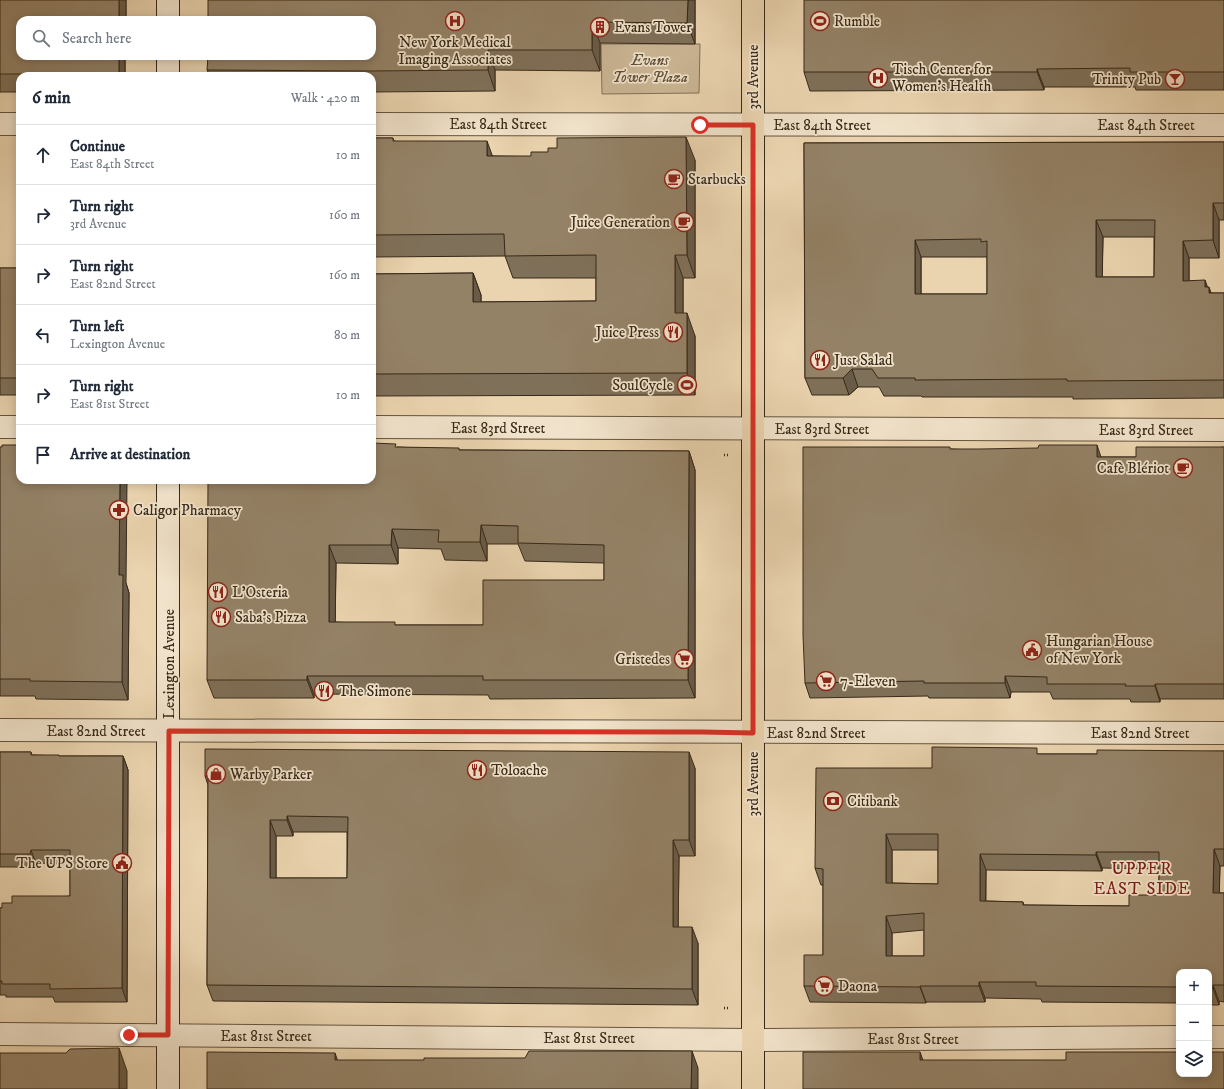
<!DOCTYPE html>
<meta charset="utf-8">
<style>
body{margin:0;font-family:"IM FELL DW Pica",serif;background:#f6f6f7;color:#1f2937}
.controls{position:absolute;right:12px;bottom:12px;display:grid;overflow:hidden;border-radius:8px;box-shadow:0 2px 10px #0003}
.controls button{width:36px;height:36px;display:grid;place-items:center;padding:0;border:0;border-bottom:1px solid #e0e1e3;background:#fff;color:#1f2937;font:20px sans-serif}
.stop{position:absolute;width:12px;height:12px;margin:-9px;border:3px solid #d93025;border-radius:50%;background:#fff}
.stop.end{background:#d93025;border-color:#fff;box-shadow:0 1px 4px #0008}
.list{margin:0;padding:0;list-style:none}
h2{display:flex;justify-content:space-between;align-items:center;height:52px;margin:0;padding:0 16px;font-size:17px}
h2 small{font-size:13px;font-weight:400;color:#747a83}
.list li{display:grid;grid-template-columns:26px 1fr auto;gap:12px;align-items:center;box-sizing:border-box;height:60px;padding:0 16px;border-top:1px solid #e0e1e3}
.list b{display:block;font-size:15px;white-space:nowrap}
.list p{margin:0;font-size:13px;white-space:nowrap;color:#747a83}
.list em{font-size:13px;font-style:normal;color:#747a83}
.icon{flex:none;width:22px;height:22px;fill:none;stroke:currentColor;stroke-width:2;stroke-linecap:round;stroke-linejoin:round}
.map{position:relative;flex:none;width:1224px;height:1089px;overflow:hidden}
.search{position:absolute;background:#fff;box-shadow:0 2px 10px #0003;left:16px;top:16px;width:360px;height:44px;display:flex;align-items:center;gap:10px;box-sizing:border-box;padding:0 14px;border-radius:12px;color:#747a83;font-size:15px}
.panel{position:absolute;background:#fff;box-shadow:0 2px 10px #0003;left:16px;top:72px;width:360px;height:412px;border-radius:12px}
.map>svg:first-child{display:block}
.green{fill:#ccb796;stroke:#827058}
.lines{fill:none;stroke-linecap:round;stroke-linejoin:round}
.minor-casing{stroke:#64543e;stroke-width:24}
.secondary-casing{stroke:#372919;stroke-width:24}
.primary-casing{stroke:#372919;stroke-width:24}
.path{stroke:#372919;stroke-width:2.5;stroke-dasharray:1 2;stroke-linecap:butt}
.minor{stroke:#f1e3cb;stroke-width:22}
.secondary{stroke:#f1e3cb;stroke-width:22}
.primary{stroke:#ead4af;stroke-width:22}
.wall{fill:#7f7059;stroke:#372919;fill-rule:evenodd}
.shaded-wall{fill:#685b48;stroke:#372919}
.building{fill:#948267;stroke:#372919;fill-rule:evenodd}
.route{stroke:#d93025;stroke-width:5}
.labels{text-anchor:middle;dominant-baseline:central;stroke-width:3.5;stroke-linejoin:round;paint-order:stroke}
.poi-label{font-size:15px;fill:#372919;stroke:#f1e3cb;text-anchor:start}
.park-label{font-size:15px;font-style:italic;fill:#5c4c38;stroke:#f1e3cb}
.street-label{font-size:15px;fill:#372919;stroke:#f1e3cb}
.quarter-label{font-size:17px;letter-spacing:1px;fill:#7a1f14;stroke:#f1e3cb}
</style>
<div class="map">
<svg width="1224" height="1089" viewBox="0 0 1224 1089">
<rect width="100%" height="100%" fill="#ead4af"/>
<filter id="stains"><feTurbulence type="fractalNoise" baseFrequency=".005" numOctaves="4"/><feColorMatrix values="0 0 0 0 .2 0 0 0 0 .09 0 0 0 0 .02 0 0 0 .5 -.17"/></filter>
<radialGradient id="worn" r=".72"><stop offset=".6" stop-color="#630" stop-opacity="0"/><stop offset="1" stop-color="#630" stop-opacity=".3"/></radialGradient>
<path class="green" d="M601,44H700L699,93L602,94Z"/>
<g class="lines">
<defs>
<path id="minor" d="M0,124H20
M372,124L1224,125
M0,427H20
M372,427L1224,430
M0,730L1224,733
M0,1034L753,1040L1179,1037
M1209,1037H1224"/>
<path id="secondary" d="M168,20V0
M168,76V56
M168,480V1089"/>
<path id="primary" d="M753,1089V0"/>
</defs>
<use href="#minor" class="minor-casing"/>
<use href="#secondary" class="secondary-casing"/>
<use href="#primary" class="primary-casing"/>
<path class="path" d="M724,455H730
M724,1008H730"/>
<use href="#minor" class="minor"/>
<use href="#secondary" class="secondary"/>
<use href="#primary" class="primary"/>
</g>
<path class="wall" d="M0,0H126V20H20L125,56V76H20V92H0Z
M695,0V44L600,43V71L495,70V91L372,92V76H210L207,70Z
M1224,0V90H1136L1135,87H1044V90L810,91L804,72Z
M372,138H393L394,141L493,156L695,160V278H683V313L695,336V395L372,396V274L473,273L481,295V302L596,301V278H513L505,256L372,257Z
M1224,142V220H1219V258H1189V281L1207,287L1211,293H1224V398L1073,399V397H922L921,396H884L879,387H858L849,395H812L805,378L804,143ZM1103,237H1154V277H1102ZM921,257H987V294H921Z
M0,268H20V395H0Z
M0,447L126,583L129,593L128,700L36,699L35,696H0Z
M397,447L460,450L689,451L695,470V698L490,699L488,695L314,694V698H214L207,680ZM487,544H518L525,561L604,563V580L483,625H396L335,622L336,563L398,564V548L441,549L445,560L487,561Z
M1224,447V699H1160V702H1131L1130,699H1053L1050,692H1011L1010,698H929L928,696L810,698L805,683L951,449L1101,457H1136Z
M1224,751V866H1220L1219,893H1224V1002L1219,1001V1005H1209V972H1179V1003L1042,1002L1041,999L985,998V1002H926V1003L810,1002L804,986L823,955V885H821L815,868L932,768L1039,754H1097ZM892,850H938V884L892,883ZM1102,868L1159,869V895L1129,906L1024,905L1023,902L986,901V870L1102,871ZM924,930V956H892V933Z
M0,752H31L32,755L60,756H123L128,770L127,1002H55L53,997H6V995H0V908H2L12,903L70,896V864L36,863L35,867H0Z
M695,768V856H679L678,927L698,943V1005L213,1001L207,985L208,785L205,776ZM293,832H347V878H276V836H293Z"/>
<path class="shaded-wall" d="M119,0H126V20H119Z
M688,0H695V44L687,23Z
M592,22L600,43V71L592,50Z
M488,50L495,70V91L488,70Z
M119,56H125V76H119Z
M1037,69L1044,87V90L1037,72Z
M686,137L695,160V278L687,255Z
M487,141L495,163L487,156Z
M1213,203L1219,220V258L1213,240Z
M1096,220L1103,237L1102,295L1096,277Z
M915,240L921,257V311L915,294Z
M1183,241L1189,258V298L1183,281Z
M675,255L683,278V336L675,313Z
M473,273L481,295V324L473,302Z
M1205,280L1209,291V287L1215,304L1205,287Z
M687,313L695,336V395L687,373Z
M852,369L858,387L849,395L843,378Z
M1097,445L1102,460L1097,457Z
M689,451L695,470V698L688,680Z
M120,480H127L126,583L129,593L128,700L122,682L119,575Z
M481,525L487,544V561L480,542Z
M392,529L398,548V564L391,545Z
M329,545L336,563L335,641L329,622Z
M307,676L314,694V698L307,680Z
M1005,676L1011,692L1010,698L1005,683Z
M1155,684L1160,699V702L1155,686Z
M689,752L695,768V856L689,840Z
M123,756L128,770L127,1002L122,988Z
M287,816L293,832V836L287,820Z
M270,820L276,836V894L270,878Z
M886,834L892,850V899L886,883Z
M673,840L679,856L678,943L673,927Z
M1214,849L1220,866L1219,909L1213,893Z
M31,850L36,863L35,867L30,854Z
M1096,852L1102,868V871L1096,855Z
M980,854L986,870L985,918L980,901Z
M886,916L892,933V972L886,956Z
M692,927L698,943V1005L692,989Z
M979,982L985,998V1002L979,986Z
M1213,985L1219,1001V1005L1213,988Z
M920,986L926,1002V1003L920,987Z
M119,1048L127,1071V1089H119Z
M692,1051L698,1068V1089H691Z
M920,1052L927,1071L920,1060Z
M335,1053L341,1070L335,1060Z"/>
<path class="building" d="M0,0H119V20H20V56H119V74H0Z
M208,0H688L687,23L592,22V50H488V70L370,71L207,70L208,56H372V20H208Z
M804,0H1224V72H1130V68L1037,69V72H804Z
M686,137L687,255H675V313H687V373L372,374V274L473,273V302L596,301V255L505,256L504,234L372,235V138H393V141H487V156H531V152H548V148H557V138Z
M1224,142V203H1213V240L1183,241V281L1205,280V287H1209V293H1224V380L1067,381V379L915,380V378H878L872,369H852L843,378H805L804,143ZM1096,220H1155L1154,277H1096ZM981,239V242L987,241V294H915V240Z
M0,268H20V378H0Z
M372,443L396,444L395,447L459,448V450L689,451L688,680H483V676H307V680H207L208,480H372ZM481,525L518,526V543L604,545V580H483V625H395V622H329V545H391L392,529L439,530L438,542H480Z
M2,445H20V480H120L119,575H123L122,682L30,681V679H0V447H2Z
M1039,445H1097V457H1136V447H1224V684H1155V686H1125L1126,684H1047V677L1005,676V683H924V681L805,683L803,635V447H950V449H980L1038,448Z
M932,747L1037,748V754H1097V750L1224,751V849H1214L1213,893H1224V985H1213V988H1209V972H1179V987L1036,986V982H979V986H920V987L804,986V955H823V869L815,868L816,768H932ZM886,834H938V884L886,883ZM1096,852H1159V895H1129V906L1023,905V902L980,901V854L1096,855ZM924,913V956H886V916Z
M205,749L689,752V840H673V927H692V989L207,985L208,776H205ZM287,816L348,817L347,878H270V820H287Z
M0,752H31V755H59V756H123L122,988L50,989V984H2V981H0V908H2V903H12V896H70V850H31L30,854H0Z
M119,1048V1089H0V1053H66L70,1049Z
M529,1051H692L691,1089H207V1052L335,1053V1060H424V1058H525Z
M803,1052H920V1060H1066V1052H1179V1074H1209V1052H1224V1089H803Z"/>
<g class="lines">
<path class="route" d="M129,1035H168L169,731L702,732L753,733V125H700"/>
</g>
<defs>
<symbol id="hospital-ring" viewBox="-11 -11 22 22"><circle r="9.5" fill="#f1e3cb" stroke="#8f2418" stroke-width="1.5"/><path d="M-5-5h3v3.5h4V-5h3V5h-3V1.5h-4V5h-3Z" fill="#8f2418"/></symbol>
<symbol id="stadium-ring" viewBox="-11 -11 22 22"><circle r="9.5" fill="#f1e3cb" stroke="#8f2418" stroke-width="1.5"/><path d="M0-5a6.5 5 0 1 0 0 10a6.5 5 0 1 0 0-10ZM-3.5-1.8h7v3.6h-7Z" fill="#8f2418"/></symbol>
<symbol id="building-ring" viewBox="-11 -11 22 22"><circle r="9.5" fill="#f1e3cb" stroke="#8f2418" stroke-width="1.5"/><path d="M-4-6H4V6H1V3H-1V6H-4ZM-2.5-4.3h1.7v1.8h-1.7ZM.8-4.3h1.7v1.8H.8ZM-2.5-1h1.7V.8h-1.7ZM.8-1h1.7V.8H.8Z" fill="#8f2418"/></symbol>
<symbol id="bar-ring" viewBox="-11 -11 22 22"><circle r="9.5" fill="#f1e3cb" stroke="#8f2418" stroke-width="1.5"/><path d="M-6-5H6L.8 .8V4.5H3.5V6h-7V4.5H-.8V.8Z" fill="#8f2418"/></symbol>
<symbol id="cafe-ring" viewBox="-11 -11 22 22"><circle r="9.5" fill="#f1e3cb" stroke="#8f2418" stroke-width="1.5"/><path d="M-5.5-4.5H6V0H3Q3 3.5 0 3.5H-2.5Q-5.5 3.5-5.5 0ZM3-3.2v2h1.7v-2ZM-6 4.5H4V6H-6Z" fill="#8f2418"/></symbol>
<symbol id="restaurant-ring" viewBox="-11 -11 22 22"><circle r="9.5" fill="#f1e3cb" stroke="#8f2418" stroke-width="1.5"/><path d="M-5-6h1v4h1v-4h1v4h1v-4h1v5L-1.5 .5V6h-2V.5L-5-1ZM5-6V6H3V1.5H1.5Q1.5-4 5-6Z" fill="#8f2418"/></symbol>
<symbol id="pharmacy-ring" viewBox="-11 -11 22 22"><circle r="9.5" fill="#f1e3cb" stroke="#8f2418" stroke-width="1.5"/><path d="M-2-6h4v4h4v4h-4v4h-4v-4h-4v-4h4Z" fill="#8f2418"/></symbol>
<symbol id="civic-ring" viewBox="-11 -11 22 22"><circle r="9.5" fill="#f1e3cb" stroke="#8f2418" stroke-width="1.5"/><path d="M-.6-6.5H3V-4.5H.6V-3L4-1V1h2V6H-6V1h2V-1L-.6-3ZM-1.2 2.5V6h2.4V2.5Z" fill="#8f2418"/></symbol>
<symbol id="supermarket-ring" viewBox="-11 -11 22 22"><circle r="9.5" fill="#f1e3cb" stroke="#8f2418" stroke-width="1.5"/><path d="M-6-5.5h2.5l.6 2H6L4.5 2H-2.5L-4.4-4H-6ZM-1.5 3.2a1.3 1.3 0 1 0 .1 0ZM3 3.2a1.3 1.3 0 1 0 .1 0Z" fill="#8f2418"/></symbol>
<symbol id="shop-ring" viewBox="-11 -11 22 22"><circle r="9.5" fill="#f1e3cb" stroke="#8f2418" stroke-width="1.5"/><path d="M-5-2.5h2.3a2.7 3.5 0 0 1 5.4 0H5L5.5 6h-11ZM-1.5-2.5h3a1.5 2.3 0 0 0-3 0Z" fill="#8f2418"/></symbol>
<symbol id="bank-ring" viewBox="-11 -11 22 22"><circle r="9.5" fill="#f1e3cb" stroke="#8f2418" stroke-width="1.5"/><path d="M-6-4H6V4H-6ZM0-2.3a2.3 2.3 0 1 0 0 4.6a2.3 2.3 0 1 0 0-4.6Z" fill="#8f2418"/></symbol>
</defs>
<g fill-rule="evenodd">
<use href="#hospital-ring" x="444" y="10" width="22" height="22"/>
<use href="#stadium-ring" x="809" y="10" width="22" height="22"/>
<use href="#building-ring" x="589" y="16" width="22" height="22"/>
<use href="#hospital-ring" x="867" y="67" width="22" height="22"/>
<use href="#bar-ring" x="1164" y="68" width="22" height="22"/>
<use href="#cafe-ring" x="663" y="168" width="22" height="22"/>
<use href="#cafe-ring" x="673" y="211" width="22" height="22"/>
<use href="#restaurant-ring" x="662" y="321" width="22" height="22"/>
<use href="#restaurant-ring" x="809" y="349" width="22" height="22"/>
<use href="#stadium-ring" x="676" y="374" width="22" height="22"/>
<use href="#cafe-ring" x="1172" y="457" width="22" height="22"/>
<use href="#pharmacy-ring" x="108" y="499" width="22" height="22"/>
<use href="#restaurant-ring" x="207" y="581" width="22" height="22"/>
<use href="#restaurant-ring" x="210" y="606" width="22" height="22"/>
<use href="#civic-ring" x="1021" y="639" width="22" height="22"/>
<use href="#supermarket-ring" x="673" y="648" width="22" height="22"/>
<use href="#supermarket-ring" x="815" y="670" width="22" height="22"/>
<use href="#restaurant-ring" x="313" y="680" width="22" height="22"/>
<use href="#restaurant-ring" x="466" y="759" width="22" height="22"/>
<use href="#shop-ring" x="205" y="763" width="22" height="22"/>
<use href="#bank-ring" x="822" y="790" width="22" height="22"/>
<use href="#civic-ring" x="111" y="852" width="22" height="22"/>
<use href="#supermarket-ring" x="813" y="975" width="22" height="22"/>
</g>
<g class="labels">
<g class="poi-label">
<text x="834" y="21">Rumble</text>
<text x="614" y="27">Evans Tower</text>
<text x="455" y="42" text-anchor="middle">New York Medical<tspan x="455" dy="17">Imaging Associates</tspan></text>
<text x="892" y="69">Tisch Center for<tspan x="892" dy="17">Women's Health</tspan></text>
<text x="1161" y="79" text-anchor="end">Trinity Pub</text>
<text x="688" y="179">Starbucks</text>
<text x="670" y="222" text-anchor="end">Juice Generation</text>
<text x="659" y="332" text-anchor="end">Juice Press</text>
<text x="834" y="360">Just Salad</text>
<text x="673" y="385" text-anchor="end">SoulCycle</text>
<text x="1169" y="468" text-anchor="end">Cafè Blériot</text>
<text x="133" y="510">Caligor Pharmacy</text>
<text x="232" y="592">L'Osteria</text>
<text x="235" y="617">Saba's Pizza</text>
<text x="1046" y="641">Hungarian House<tspan x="1046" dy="17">of New York</tspan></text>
<text x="670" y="659" text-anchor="end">Gristedes</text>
<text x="840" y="681">7-Eleven</text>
<text x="338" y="691">The Simone</text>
<text x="491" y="770">Toloache</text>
<text x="230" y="774">Warby Parker</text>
<text x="847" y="801">Citibank</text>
<text x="108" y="863" text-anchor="end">The UPS Store</text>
<text x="838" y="986">Daona</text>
</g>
<g class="park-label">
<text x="650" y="60">Evans<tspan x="650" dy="17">Tower Plaza</tspan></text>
</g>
<g class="street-label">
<text transform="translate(753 77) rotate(-90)">3rd Avenue</text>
<text x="498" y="124">East 84th Street</text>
<text x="822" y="125">East 84th Street</text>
<text x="1146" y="125">East 84th Street</text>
<text x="498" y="428">East 83rd Street</text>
<text x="822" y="429">East 83rd Street</text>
<text x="1146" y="430">East 83rd Street</text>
<text transform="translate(169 664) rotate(-90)">Lexington Avenue</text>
<text x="96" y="731">East 82nd Street</text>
<text x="816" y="733">East 82nd Street</text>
<text x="1140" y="733">East 82nd Street</text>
<text transform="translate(753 784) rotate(-90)">3rd Avenue</text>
<text x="266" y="1036">East 81st Street</text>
<text x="589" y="1038">East 81st Street</text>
<text x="913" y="1039">East 81st Street</text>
</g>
<g class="quarter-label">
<text x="1142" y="869">UPPER<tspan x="1142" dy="20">EAST SIDE</tspan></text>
</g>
</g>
<rect width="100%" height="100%" filter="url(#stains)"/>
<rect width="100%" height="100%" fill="url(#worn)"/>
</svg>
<div class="controls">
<button>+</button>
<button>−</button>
<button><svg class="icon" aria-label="layers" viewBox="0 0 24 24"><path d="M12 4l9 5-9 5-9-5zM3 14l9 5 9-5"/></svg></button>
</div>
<div class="stop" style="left:700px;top:125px"></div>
<div class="stop end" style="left:129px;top:1035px"></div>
<div class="search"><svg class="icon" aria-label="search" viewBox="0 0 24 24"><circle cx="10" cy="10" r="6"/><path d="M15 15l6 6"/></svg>Search here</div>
<section class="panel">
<h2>6 min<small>Walk · 420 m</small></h2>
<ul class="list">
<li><svg class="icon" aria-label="ahead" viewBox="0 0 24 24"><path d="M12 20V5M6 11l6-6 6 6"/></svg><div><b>Continue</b><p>East 84th Street</p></div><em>10 m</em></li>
<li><svg class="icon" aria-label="right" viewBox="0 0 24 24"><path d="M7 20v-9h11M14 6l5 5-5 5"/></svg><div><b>Turn right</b><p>3rd Avenue</p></div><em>160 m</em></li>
<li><svg class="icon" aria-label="right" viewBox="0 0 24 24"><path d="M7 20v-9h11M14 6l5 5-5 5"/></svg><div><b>Turn right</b><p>East 82nd Street</p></div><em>160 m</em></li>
<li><svg class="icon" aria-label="left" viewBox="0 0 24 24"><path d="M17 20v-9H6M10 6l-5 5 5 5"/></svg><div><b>Turn left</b><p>Lexington Avenue</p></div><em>80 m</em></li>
<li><svg class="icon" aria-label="right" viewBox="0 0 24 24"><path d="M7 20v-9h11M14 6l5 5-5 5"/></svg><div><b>Turn right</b><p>East 81st Street</p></div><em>10 m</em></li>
<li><svg class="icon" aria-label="arrive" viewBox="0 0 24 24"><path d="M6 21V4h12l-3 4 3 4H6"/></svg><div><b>Arrive at destination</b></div></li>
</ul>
</section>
</div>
